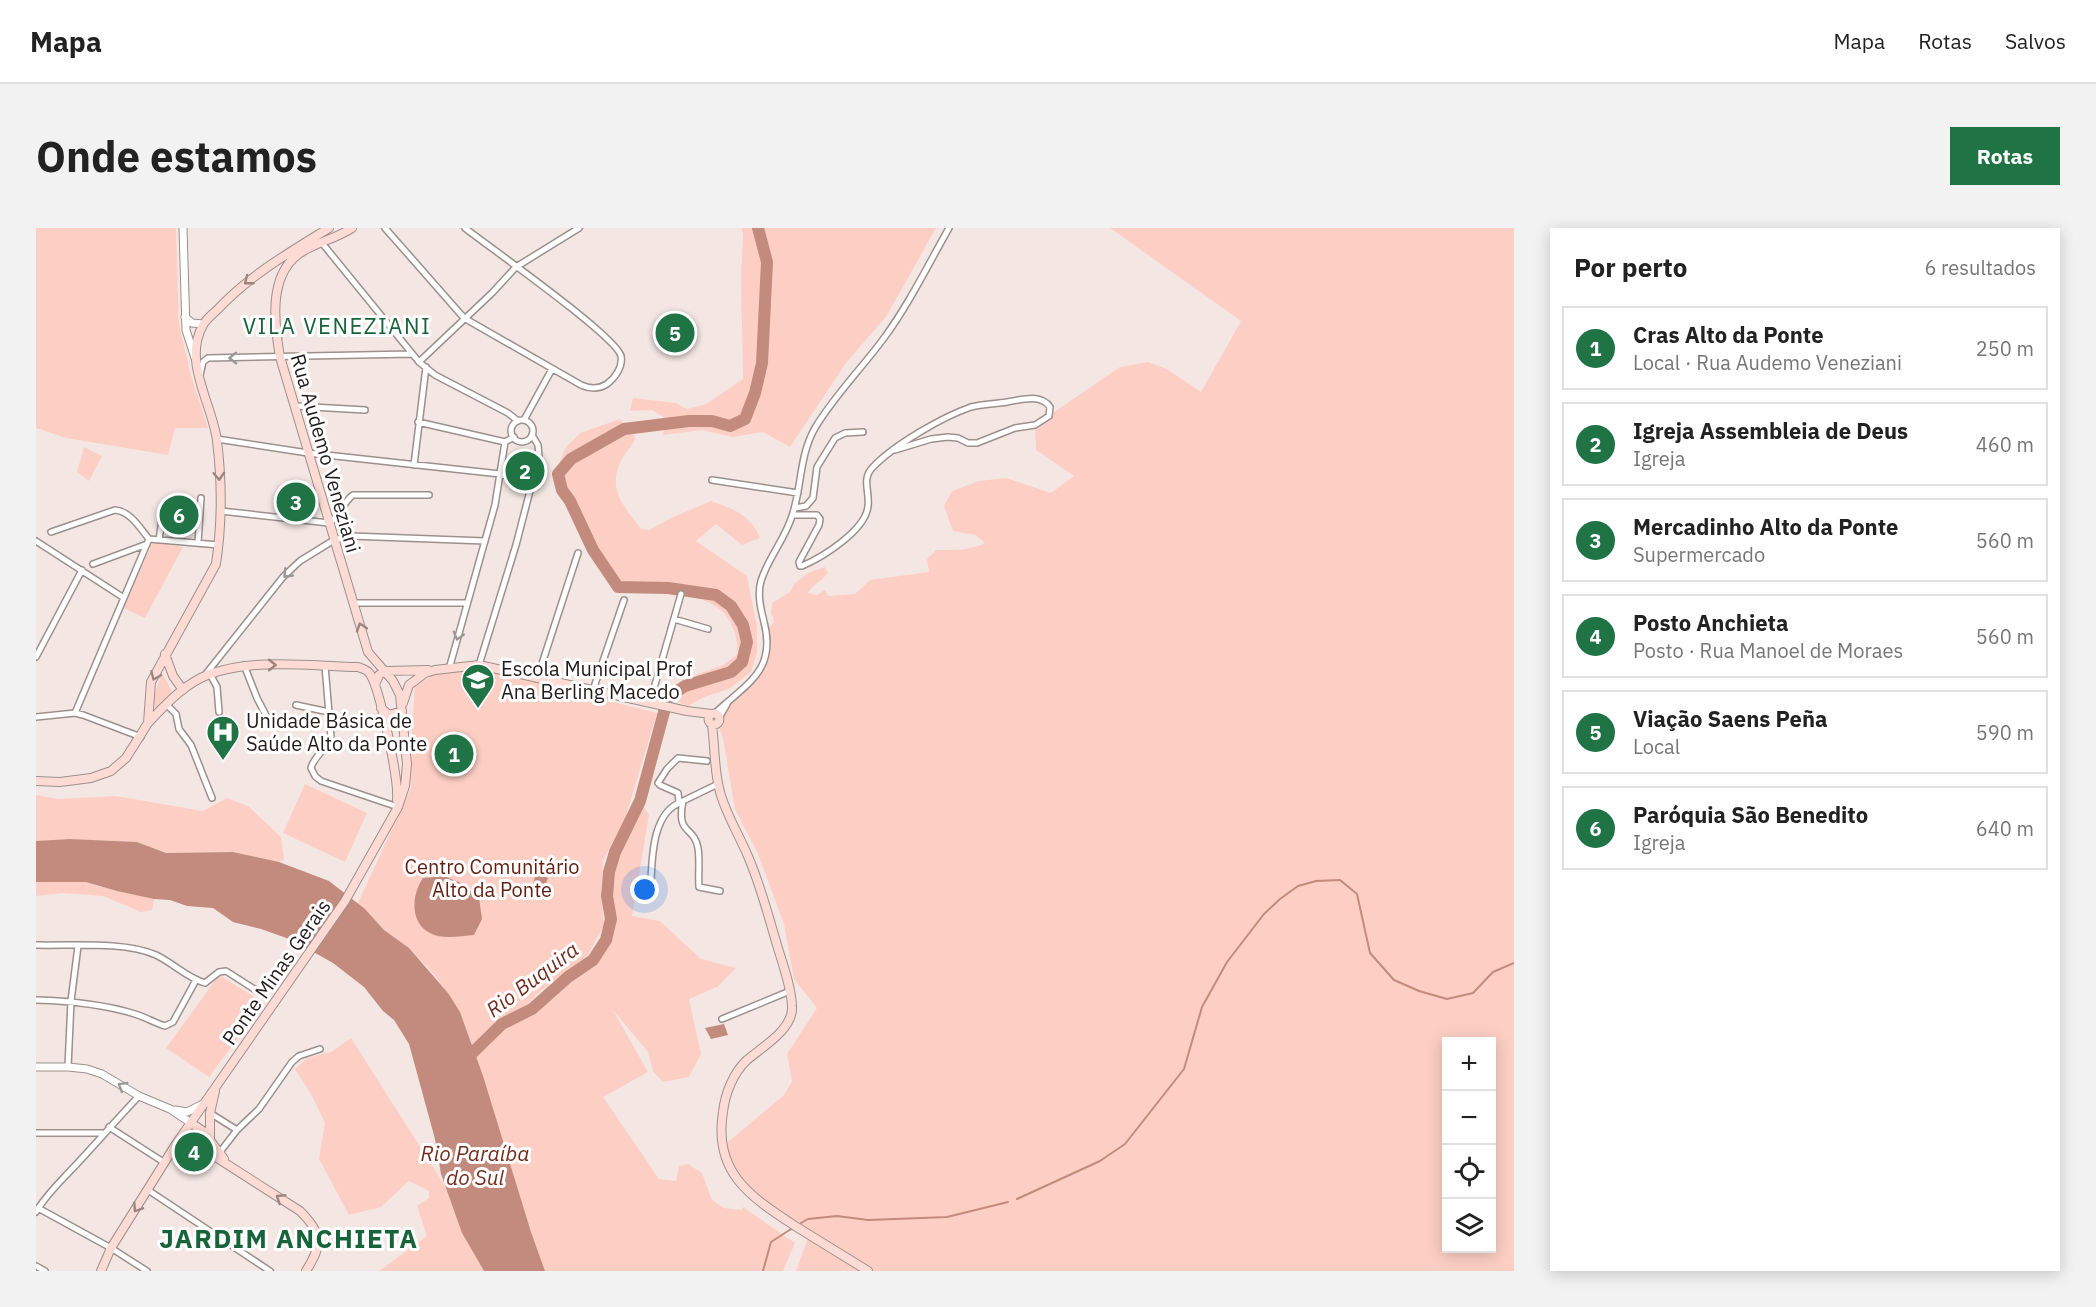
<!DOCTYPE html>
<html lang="pt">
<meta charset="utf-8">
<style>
body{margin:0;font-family:"IBM Plex Sans",sans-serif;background:#f2f2f2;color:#222}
.controls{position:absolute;right:18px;bottom:18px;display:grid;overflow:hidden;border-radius:0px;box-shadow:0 3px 15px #0003}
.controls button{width:54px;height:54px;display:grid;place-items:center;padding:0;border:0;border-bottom:2px solid #e0e0e0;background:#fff;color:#222;font:30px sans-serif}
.you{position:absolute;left:609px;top:662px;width:21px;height:21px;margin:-15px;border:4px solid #fff;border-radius:50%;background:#1a73e8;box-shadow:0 0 0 9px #1a73e833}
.badge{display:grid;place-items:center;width:39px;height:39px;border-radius:50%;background:#207344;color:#fff;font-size:20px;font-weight:700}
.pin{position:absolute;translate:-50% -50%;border:3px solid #fff;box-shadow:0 2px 6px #0006}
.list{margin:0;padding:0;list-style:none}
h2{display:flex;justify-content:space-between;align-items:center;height:78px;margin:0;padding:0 24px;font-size:26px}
h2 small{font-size:20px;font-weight:400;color:#767676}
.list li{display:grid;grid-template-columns:39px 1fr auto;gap:18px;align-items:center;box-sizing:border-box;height:84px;margin:0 12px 12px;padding:0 12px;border:2px solid #e0e0e0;border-radius:0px}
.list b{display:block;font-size:22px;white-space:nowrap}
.list p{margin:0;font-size:20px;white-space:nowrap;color:#767676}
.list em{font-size:20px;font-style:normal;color:#767676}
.icon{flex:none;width:33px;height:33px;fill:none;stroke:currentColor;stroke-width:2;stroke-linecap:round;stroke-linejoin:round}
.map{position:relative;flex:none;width:1478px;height:1043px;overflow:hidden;border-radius:0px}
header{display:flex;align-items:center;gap:36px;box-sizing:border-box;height:84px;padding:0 30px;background:#fff;border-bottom:2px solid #e0e0e0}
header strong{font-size:28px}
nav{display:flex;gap:33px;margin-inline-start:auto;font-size:21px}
.intro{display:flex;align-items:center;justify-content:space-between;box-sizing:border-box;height:144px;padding:0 36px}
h1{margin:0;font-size:42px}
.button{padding:15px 27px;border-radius:0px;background:#207344;color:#fff;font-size:21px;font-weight:700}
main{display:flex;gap:36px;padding:0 36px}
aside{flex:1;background:#fff;border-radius:0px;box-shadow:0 3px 15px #0003}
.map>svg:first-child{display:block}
.green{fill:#fdcfc4;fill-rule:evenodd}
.water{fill:#c28b7e}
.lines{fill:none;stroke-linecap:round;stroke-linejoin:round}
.stream{stroke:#c28b7e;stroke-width:2}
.river{stroke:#c28b7e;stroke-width:12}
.minor-casing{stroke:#9c908d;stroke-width:8}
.tertiary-casing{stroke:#9c908d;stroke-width:9}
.secondary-casing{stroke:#9c908d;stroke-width:10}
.minor{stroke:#fff;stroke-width:5}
.tertiary{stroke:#fff;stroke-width:7}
.secondary{stroke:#fddbd4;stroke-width:8}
.oneway{stroke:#9a8581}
.oneway2{stroke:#9b9998}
.labels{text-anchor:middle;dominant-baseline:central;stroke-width:6;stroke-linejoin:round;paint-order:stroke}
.street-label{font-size:20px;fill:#211c1b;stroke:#fff}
.poi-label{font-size:20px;fill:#211c1b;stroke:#fff;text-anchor:start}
.park-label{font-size:20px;fill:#621e10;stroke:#fff}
.water-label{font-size:21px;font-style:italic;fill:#722d1f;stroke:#fff}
.quarter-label{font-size:22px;letter-spacing:1.5px;fill:#17643a;stroke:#fff}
.district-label{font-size:26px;font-weight:bold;letter-spacing:1.5px;fill:#17643a;stroke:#fff}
</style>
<header>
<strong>Mapa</strong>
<nav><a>Mapa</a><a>Rotas</a><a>Salvos</a></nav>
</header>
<div class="intro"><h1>Onde estamos</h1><a class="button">Rotas</a></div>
<main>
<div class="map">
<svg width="1478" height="1043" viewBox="0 0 1478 1043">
<rect width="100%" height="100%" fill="#f4e7e3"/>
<path class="green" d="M0,0H140L143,97L155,147L172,200H139L132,227L30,210L0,200Z
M705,0H900L850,89L810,135L754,219L727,204L697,209L666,202L627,207L631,191L616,182L594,183L597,170L640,175L651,181L670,176L707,151L705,51L707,6Z
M1074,0H1478V1043H760L773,1007L707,960L687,918L748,867L756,853L751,826L781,780L758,751L748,696L722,626L699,581L687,510L682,497L694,471L717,451L732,421L731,404L738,393L735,385L736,375L754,364L759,355L772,345L789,339L792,345C786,353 776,357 772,365L781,367L789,362L792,368L819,366L834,352L893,344L891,331L900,322C918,322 933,323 949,315L939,307L917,303L908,278L916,263L943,253L970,250L1015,265L1038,248L1000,222L999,197L1084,139L1112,134L1131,141L1165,164L1205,93ZM1410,814H1456V1020H1410Z
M584,191L599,209C597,218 592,221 587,229C570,261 586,275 605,301L613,302L635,290L675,273C698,281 715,287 724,310L706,317L680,296L660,313L711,348L721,399V425L715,444L693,461L668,469L652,478L642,474L635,463L662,446L687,437L702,426C701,418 701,410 698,403C685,357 615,366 579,365L552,319L522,260L521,240L530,219L544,205Z
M48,219L66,228L53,253L41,244Z
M117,314L147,319L109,390L87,380Z
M443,440L621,485L589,591L567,633L565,664L568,697L553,725L546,733L502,765L489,779L461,793L436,817C424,779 403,748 373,721C367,715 358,710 351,704C341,695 333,684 321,677L375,560L376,501L379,459L400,445Z
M126,445L136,463L119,482L118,468Z
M269,556L331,585L309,634L247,605Z
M0,567L22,571L80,568L167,583L191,570L212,578L245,609L248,632L243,634L197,624L130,625L101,614L34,611L0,613Z
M604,573L613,587L596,688L624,693L665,731L700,740L681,759L653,771L665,826L653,849L627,854L617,843L612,824L577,782L612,844L567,869L623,951L640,953L643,938L652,936L666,945L676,972L688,980L706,982L707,979L759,1015L747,1043H509L495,1004L438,824L466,796L496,781L532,749L557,732L570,712L575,691L571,668L573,644L579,624Z
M0,654H50L118,671L116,682L105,684L67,668L27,665L0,668Z
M183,747L228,775L173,849L130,820Z
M315,810L411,961L426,1005L448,1043H343L391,1008L381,978L393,970V963L373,953L345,979L313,987L283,931L289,895L276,868L259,841L271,830L295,824Z"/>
<path class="water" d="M34,611L101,614L130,625L197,624L243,634L293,653L329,681L348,702L373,720L412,765L424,784L447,848L495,1004L509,1043H448L426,1005L405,946L399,911L373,816L358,792L347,783L328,759L297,735L256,712L225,701L197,694L177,680L151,678L134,672L118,671L81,663L50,654H0V613Z
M500,645L512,650L504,672L494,667Z
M408,648L425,655L443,670L446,691L438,707C425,708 406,712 394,705C373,694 376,666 387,650Z
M688,796L692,807L675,811L669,800Z"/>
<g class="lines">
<path class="stream" d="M981,971L1064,933L1089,916L1148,841L1166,779L1191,734L1228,686L1244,671L1262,658L1280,653L1304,652L1321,666L1334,725L1358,752L1383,763L1411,771L1437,765L1457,744L1478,735
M765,995L772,991L801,988L832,992L911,989L972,974
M727,1043L735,1014L755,1001"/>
<path class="river" d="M427,834L466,796L496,781L532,749L557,732L570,712L575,691L571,668L573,644L579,624L604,573L632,469L649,458L695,444L706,434L711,414L707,397L695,378L680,367L632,360L582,359L557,322L534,273L526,262L522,246L535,231L588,201L653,193H676L694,198L709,191L719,165L726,135L731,34L722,0"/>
<defs>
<path id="minor" d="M349,0L428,90L545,157C554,161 563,161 571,156C579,150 587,139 585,128C580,108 453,19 429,0
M286,15L383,134L399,147L472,185L482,193
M383,134L456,65L480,39L543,0
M164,147L167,134L172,130L376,126
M259,178L329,182
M488,192L516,141
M475 203a11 11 0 1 1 22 0a11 11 0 1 1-22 0Z
M382,194L469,214L478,209
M181,211L272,225L464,246L496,255
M378,237L390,139
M676,252L762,265
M759,280L770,278L777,270L781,239L799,210L809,205L827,204
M185,283L293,295C308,285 305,276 317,267H393
M757,287H781L784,291L783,297L763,334L764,338H766C787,329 830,302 832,278C834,263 825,251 837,239C858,217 906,189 935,179C947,176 959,176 971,174C985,172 1004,165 1014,179L1013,188L999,197L979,200L941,215H932L922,210L912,209L895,211L859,222
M15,304L79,282C94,283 104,300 113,311
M123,312L127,285
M0,313L88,370
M162,315L165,270
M57,336L111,316
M317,375H431
M638,391L672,401
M0,429L46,342
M208,437L221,470L235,497
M443,437L480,317L503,228L502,217L496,207
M289,438L295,509C291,521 278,528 275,540L279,548L285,553L362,579
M413,441L459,277L469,214
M174,446L181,459L183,484
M169,447L247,349L264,333L298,312L315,308L449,313
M501,451L542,325
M557,462L588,372
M614,474L645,366
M130,476L140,486L143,501L155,517L176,570
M260,477L293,484
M39,485L113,311L183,317
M678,486C710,456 741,443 728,394C725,382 721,366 725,353C732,330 749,311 756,288C766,259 763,228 779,200C798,168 826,140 848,110C873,76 892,37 913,0
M0,489L39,485L47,487L105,509
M683,490L691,476
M682,556L647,573C640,608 658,597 662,620C664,633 662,646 663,659L684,663
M643,574L642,565L624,557L622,555L631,541L642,530L671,533
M615,653C616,628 617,583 646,574
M0,717C34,718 89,713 120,727C137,735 151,750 169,755L183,744L190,743L226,766
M0,772C33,773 67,776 99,786C109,789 119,795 129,798L137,794L160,752
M686,791L754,763
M32,839L35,773L42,718
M174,885L201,902
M73,899L129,935
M0,905H67
M184,924L201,902L223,881L256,834L263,828L284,821
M112,962L234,1043
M2,980L75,1020L111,1043
M0,984C10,967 23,955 36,941C59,917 80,892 103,868
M0,1038L9,1043"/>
<path id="tertiary" d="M147,0L150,102L159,130
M149,89L156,95L167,96
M0,839H32L51,841L66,846L103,868L134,881L155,895
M139,882L151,884L167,876"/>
<path id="secondary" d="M129,426L137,448L147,462
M339,457L343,447L349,443L392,442
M367,475L373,457L389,445L399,442L443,437L651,483L675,486
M345,480L353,487L366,483
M672.5 491a5.5 5.5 0 1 1 11 0a5.5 5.5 0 1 1-11 0Z
M112,495C130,476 149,455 174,446C218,430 275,438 322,439C327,441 331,441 334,446C344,461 363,552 361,572
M676,497C679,519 678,543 684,564C690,586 702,605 711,626C724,655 732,687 741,717C747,737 755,758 756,778C758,801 726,819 711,832C697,845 689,866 687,884C677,945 715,969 759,998C783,1013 808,1028 832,1043
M0,553L24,554L55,550L75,543L90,530L112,495L115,454L180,336C186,296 186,253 181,213C177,177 146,134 167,97C170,91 177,86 182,81C214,47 254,24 293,0
M155,895L167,903L188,931
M174,911V885L179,863
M141,915L153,912L264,983C287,1006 287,1016 270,1043
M65,1043L75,1020L140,916L309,673L362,579L369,558L371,536L364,467L357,453L332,424L244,129C238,95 231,42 269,22C285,13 301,10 316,0"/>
</defs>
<use href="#minor" class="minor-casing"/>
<use href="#tertiary" class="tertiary-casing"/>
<use href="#secondary" class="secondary-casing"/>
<use href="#minor" class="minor"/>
<use href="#tertiary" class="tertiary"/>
<use href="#secondary" class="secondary"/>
</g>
<defs><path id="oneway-chevron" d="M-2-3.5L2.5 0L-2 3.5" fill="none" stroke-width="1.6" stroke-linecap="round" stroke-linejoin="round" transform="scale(1.5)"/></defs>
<g class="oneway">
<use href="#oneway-chevron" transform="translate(212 53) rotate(142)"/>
<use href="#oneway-chevron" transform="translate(183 248) rotate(87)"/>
<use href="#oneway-chevron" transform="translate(325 399) rotate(-108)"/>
<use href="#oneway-chevron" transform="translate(236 437)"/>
<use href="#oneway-chevron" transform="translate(119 448) rotate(113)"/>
<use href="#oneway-chevron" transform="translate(244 970) rotate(-147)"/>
<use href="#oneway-chevron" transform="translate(101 980) rotate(123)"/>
</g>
<g class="oneway2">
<use href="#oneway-chevron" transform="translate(197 130) rotate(179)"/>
<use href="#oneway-chevron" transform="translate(251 346) rotate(134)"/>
<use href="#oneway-chevron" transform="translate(422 408) rotate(106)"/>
<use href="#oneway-chevron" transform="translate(86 858) rotate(-149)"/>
</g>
<defs>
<symbol id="school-pin" viewBox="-11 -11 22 30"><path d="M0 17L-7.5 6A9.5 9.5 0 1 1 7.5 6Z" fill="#207344" stroke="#fff"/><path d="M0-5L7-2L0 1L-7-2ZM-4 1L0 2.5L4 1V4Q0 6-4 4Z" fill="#fff"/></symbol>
<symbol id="hospital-pin" viewBox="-11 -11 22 30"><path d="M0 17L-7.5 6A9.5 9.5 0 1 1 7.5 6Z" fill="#207344" stroke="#fff"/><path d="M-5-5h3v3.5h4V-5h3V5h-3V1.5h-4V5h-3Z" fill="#fff"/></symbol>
</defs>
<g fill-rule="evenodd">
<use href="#school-pin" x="423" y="433" width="38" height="52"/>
<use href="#hospital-pin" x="168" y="485" width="38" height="52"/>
</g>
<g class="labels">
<g class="street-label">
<text transform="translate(290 225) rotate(74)">Rua Audemo Veneziani</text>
<text transform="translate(240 744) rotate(-55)">Ponte Minas Gerais</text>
</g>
<g class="poi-label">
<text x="465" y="440">Escola Municipal Prof<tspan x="465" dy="23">Ana Berling Macedo</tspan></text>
<text x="210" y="492">Unidade Básica de<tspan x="210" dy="23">Saúde Alto da Ponte</tspan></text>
</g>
<g class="park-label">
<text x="456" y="638">Centro Comunitário<tspan x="456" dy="23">Alto da Ponte</tspan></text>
</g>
<g class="water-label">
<text transform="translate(496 751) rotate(-37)">Rio Buquira</text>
<text x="439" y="925">Rio Paraíba<tspan x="439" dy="24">do Sul</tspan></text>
</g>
<g class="quarter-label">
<text x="301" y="97">VILA VENEZIANI</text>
</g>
<g class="district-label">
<text x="253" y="1010">JARDIM ANCHIETA</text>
</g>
</g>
</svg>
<div class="controls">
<button>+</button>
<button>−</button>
<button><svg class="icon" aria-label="locate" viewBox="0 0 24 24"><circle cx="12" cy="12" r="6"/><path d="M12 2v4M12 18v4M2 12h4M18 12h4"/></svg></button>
<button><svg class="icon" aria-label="layers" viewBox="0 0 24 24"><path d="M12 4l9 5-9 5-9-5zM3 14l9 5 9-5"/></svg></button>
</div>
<div class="you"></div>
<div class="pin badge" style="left:418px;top:526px">1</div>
<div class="pin badge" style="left:489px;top:243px">2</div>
<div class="pin badge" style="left:260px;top:274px">3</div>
<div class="pin badge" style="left:158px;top:924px">4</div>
<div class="pin badge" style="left:639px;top:105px">5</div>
<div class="pin badge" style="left:143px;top:287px">6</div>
</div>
<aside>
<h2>Por perto<small>6 resultados</small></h2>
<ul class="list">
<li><span class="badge">1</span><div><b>Cras Alto da Ponte</b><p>Local · Rua Audemo Veneziani</p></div><em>250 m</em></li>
<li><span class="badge">2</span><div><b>Igreja Assembleia de Deus</b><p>Igreja</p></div><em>460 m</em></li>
<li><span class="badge">3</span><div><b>Mercadinho Alto da Ponte</b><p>Supermercado</p></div><em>560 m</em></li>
<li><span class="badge">4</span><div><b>Posto Anchieta</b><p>Posto · Rua Manoel de Moraes</p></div><em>560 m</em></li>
<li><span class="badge">5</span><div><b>Viação Saens Peña</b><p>Local</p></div><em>590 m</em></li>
<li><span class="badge">6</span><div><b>Paróquia São Benedito</b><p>Igreja</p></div><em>640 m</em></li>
</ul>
</aside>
</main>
